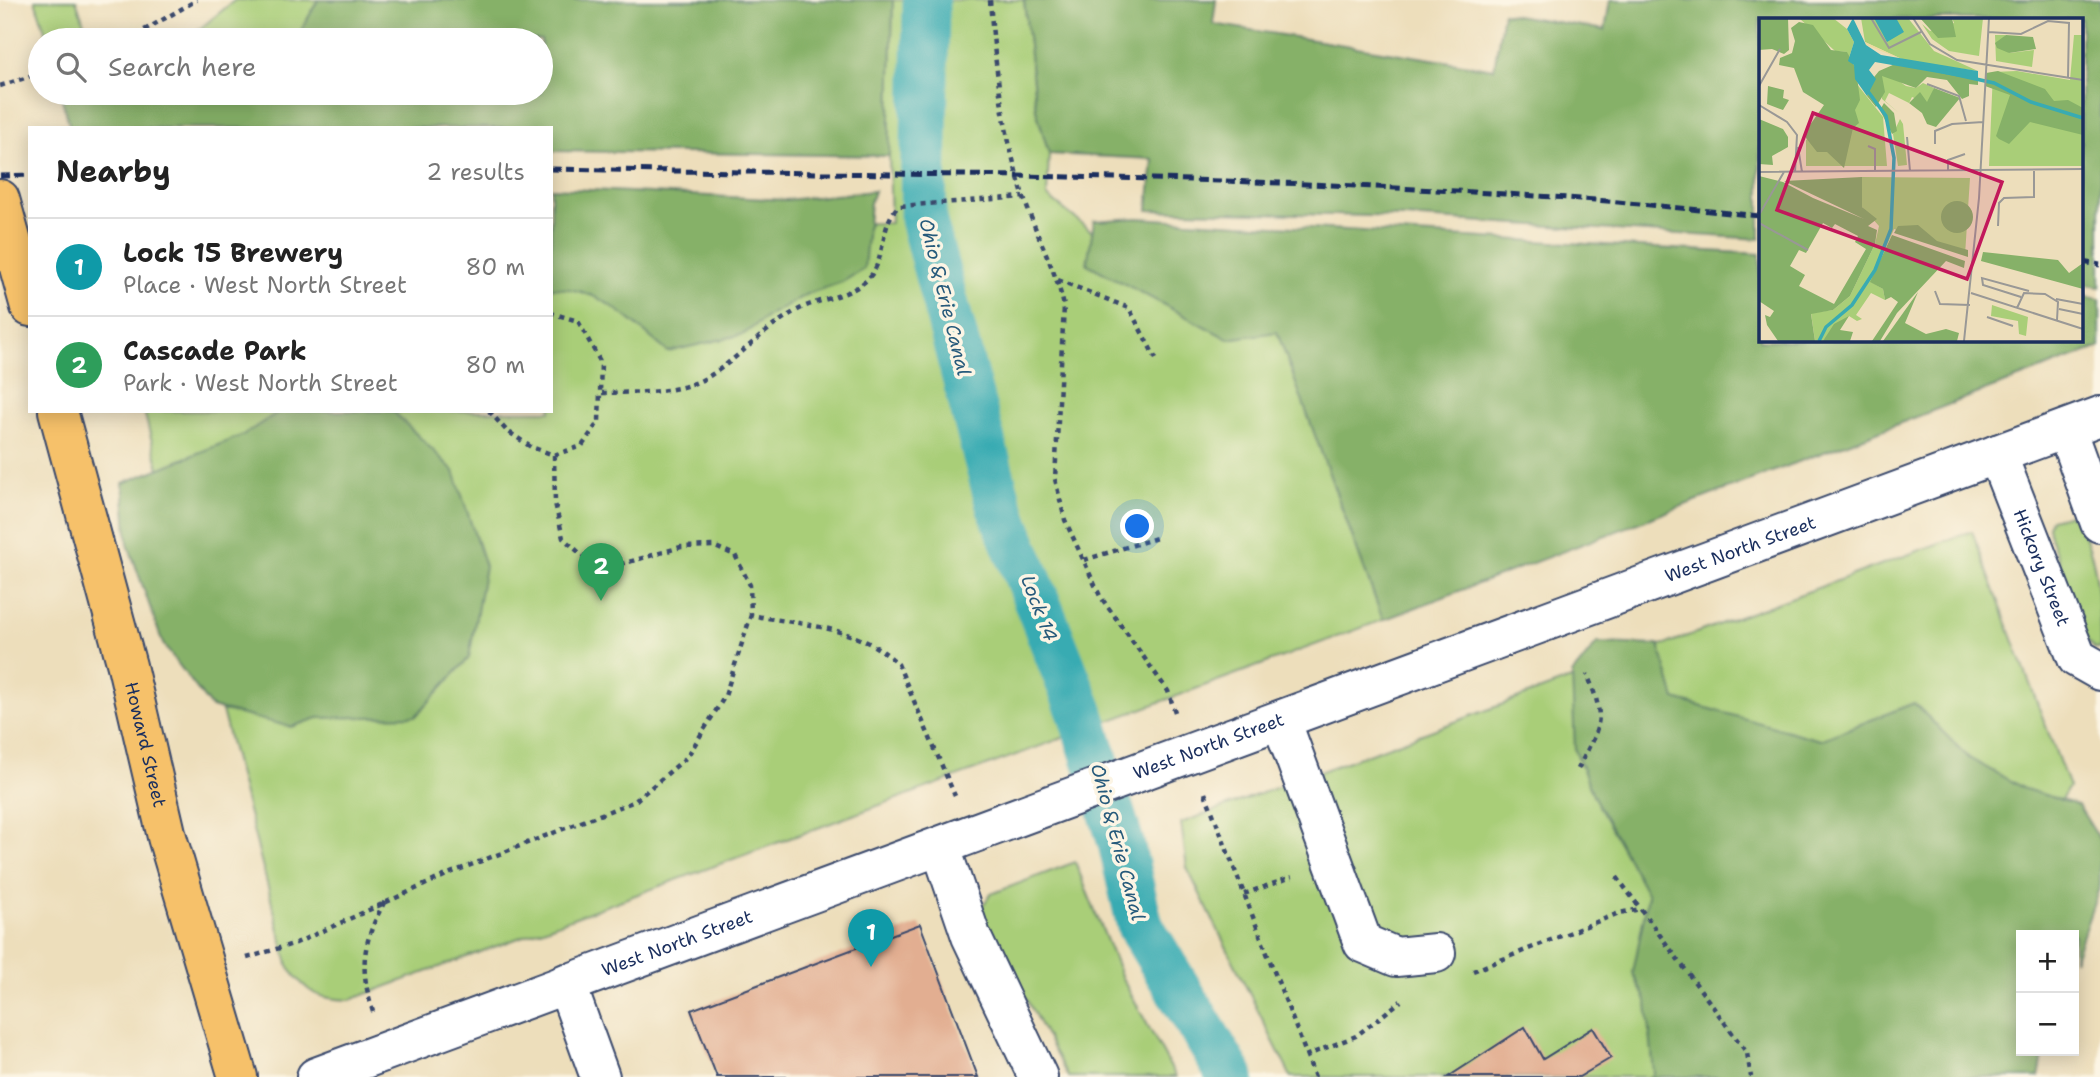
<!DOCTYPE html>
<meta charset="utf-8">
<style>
body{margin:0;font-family:"Shantell Sans",sans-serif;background:#f6f6f6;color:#222}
.controls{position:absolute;right:21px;bottom:21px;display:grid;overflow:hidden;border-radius:0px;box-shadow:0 4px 18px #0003}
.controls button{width:63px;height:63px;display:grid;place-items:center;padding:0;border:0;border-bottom:2px solid #e0e0e0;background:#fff;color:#222;font:35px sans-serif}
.you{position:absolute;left:1138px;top:527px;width:24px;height:24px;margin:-18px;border:5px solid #fff;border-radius:50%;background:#1a73e8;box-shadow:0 0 0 10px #1a73e833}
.badge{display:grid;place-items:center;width:46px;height:46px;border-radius:50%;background:#d1495b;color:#fff;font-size:23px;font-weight:700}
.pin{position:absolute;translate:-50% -58px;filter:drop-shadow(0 2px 4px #0008)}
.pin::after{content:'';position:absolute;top:37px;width:24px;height:21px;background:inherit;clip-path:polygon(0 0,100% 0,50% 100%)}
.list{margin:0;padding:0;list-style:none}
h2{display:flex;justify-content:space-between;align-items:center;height:91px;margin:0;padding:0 28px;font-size:30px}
h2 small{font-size:23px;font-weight:400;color:#767676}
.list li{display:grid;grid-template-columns:46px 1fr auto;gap:21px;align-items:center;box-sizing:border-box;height:98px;padding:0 28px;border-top:2px solid #e0e0e0}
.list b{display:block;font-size:26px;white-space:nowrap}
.list p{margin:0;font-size:23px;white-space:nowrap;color:#767676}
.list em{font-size:23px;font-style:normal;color:#767676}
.icon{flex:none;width:38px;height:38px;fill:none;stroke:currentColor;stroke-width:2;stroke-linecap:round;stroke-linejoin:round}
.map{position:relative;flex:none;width:2100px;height:1077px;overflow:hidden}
.search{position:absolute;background:#fff;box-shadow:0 4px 18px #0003;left:28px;top:28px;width:525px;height:77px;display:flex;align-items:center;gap:18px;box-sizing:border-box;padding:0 24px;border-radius:38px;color:#767676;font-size:26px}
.panel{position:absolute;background:#fff;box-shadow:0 4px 18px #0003;left:28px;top:126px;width:525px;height:287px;border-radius:0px}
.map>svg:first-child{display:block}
.green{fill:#a9ce78;stroke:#627e6b;stroke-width:2}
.forest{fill:#86b168;stroke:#507063;stroke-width:2}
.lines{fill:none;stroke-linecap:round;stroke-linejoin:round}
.canal{stroke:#39abb2;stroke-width:47}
.building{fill:#e2ae91}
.minor-casing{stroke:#3a496c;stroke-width:42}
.major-casing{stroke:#3a496c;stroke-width:42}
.path{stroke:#3a496c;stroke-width:4.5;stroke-dasharray:5 5;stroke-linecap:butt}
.minor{stroke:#fff;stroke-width:38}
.major{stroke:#f6c16b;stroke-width:38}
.rail{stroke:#1b2f5e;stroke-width:5;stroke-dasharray:10 5;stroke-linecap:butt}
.labels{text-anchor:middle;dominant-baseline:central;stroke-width:7;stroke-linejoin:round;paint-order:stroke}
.street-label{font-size:18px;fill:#1b2f5e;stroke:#fcf5e5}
.water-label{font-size:19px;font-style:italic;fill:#265a7b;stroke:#fcf5e5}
.inset-river{fill:none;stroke:#39abb2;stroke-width:3.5}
.inset-road{fill:none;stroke:#999896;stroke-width:2}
.view{fill:#c2185b;fill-opacity:0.15;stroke:#c2185b;stroke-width:3.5}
.inset-edge{fill:none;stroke:#1b2f5e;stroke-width:3.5}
</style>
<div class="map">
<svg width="2100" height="1077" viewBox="0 0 2100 1077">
<rect width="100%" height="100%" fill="#fcf5e5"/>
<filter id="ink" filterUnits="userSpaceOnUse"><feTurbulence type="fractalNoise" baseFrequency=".0143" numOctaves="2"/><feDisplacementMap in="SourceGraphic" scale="14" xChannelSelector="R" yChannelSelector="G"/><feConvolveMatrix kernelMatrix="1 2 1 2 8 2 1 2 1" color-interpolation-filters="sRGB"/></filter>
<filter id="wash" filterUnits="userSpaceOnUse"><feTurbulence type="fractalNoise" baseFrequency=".00686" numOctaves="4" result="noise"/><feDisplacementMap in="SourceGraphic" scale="28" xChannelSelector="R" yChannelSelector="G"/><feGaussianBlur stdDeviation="1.57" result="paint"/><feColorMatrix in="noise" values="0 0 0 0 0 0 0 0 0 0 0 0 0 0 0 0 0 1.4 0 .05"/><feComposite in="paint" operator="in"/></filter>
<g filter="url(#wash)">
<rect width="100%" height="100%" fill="#eddebb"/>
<path class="green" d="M35,0H76L88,35L74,40H48Z
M235,0H318L296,40H186Z
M893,0H1024L1036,109L1049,154L1047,196L1228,339L1277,331L1383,620L350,1000C318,999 308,994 289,968L144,411H551V225L891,223L889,156Z
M2070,514C2100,547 2100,606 2100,649H2095L2087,640L2050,536L2048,526L2051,519Z
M1972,531L2069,787L1890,1077H1291L1187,868L1181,823Z
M1075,862L1122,978L1176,1077H1068L979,910L991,894Z"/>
<path class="forest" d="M318,0H893L889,156L551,151V128H70L62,99L78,93H196L264,101L268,93H541V40H296Z
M1024,0H1216L1213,24L1494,69L1503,13L1605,30L1610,0H2100V287L2081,284V19H1760V239L1404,217L1148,210L1153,159L1049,154L1036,109Z
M551,188L786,200L874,191L870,203L864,269L842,282L807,294L769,315L744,334L668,352C632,323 601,286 551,288Z
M1137,218L1760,254V340H2081V296L2100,299V347L1383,620L1277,332L1228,339L1087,264L1094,221Z
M280,411H393L454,471L485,566L469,658L416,716L318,718L291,727L211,707L163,644L128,544L123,483L243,435Z
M1597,643L1659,645L1675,699L1820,740L1914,703L1969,758L2025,789L2078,805L2100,840V885L2074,961V935H2021V1051H2044L2039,1077H1651L1654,1073L1647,1003L1633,973L1648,895L1594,797L1575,750L1572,674Z"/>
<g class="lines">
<path class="canal" d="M926,0L923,219L999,505L1080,711L1121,843L1140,926L1231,1077"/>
</g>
<g id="blocks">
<path class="building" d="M920,924L978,1077H717L691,1010Z
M1525,1027L1543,1059L1593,1028L1611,1058L1579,1077H1448Z"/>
</g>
</g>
<g filter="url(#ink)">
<use href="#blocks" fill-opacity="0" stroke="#3a496c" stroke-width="2"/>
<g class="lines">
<defs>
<g id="minor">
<path d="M2066,429L2100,523"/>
<path id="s1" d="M1997,454L2077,658L2100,671"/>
<path d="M1281,720L1363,943L1396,957L1436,953"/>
<path d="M941,848L971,936L1038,1077"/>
<path d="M566,983L600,1077"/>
<path id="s2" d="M316,1077L2100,416"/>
</g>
<g id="major">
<path d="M0,199L30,307"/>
<path id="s3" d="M58,411L127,666L167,837L238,1077"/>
</g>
</defs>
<use href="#minor" class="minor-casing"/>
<use href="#major" class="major-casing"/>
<path class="path" d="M990,0C995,66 1003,132 1023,195C1035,233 1055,267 1064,306L1055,479L1065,520L1100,596L1168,691L1175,712
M127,40L197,0
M0,86L40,73
M1058,280L1129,308L1156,359
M602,393C637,392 680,395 711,375C743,355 771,321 806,306C828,297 856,295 872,274C886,254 881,221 899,206L1023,197
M489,411L506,430L531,447L554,455L582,446L599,421L601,363L578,321L551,313
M554,455L555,503L563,538L582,555L611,567L681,547L713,546L735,555L750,585L751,615C801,625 860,626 898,664L955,796
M1084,560L1160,537
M1578,769C1600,724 1607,722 1587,674
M1205,793L1315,1077
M1617,877L1747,1053L1751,1077
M1244,894L1292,877
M247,958L296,943L453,872L635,801L687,757L725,696L751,615
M1473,971L1619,913L1641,909
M373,1012C359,967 362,943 385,901
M1305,1056L1356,1036L1401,1001"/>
<use href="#minor" class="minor"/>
<use href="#major" class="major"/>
<path class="rail" d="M551,169C879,175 1209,174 1536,196C1611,200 1686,209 1760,216
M0,176L30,175
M2081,262L2100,265"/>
</g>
</g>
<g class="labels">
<g class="street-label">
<text stroke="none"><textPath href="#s2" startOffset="1519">West North Street</textPath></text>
<text stroke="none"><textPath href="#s1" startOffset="122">Hickory Street</textPath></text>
<text stroke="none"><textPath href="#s3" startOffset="345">Howard Street</textPath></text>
<text stroke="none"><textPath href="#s2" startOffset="952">West North Street</textPath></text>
<text stroke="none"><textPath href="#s2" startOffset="385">West North Street</textPath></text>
</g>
<g class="water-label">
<text transform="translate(945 297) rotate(76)">Ohio &amp; Erie Canal</text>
<text transform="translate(1039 608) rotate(69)">Lock 14</text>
<text transform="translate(1118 842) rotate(75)">Ohio &amp; Erie Canal</text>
</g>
</g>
<g transform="translate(1759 18)">
<rect width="324" height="324" fill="#eddebb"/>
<path d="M40,0H74L88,11L95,24L89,43L88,34L76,33ZM102,0H149L175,33L219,53L147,43L106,24ZM193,0H224L220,38L190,33L173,21L163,6L171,13L195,5ZM236,17H247L242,22L250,35L275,32L273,49L237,43ZM315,17H324V148H230L234,54L258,53L311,62ZM74,36L124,99L128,148H47V122L99,81ZM131,57L147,68L157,70L164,65L175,70L172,80L168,85L153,79L150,85L130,75L126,83L140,95L123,81V58ZM141,101L144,106L148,147L139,148L134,116ZM103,159L211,160L206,237L135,211L112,264L124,271L126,282L112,275L97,297L103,301L98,303L90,298L64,323H56L52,295L74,292L91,278L116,226L120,208L103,189ZM233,287L269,299L267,318L260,316L259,303L232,298Z" fill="#a9ce78"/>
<path d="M0,0H29L30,32L25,36L13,31L0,32ZM161,0H193L197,19L179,20ZM40,4L54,7L72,32L88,34L97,51L101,82L96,92L100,105L94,110L85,150L68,134H58L47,120L46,114L65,87L44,74L35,50L20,47L21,40L33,35L36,23L32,10ZM247,17L274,19L277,31L250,35L238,30L236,25ZM136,46L219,62V67L210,66V78L203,81L188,62L168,59L157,70L123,58L126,74L117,89L108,78L111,64L120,53ZM239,53L286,71L295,83L309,82L324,90V117L271,104L250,126L240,121L237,118L251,77L226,68L227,55ZM9,68L25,72L24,80L30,82L24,92L8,86ZM175,70L201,80L177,109L168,106L163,95L150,85L161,74L168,84ZM125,85L135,95L138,113L133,116L121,92ZM0,101L24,111L29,119V129L13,138L14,147L0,146ZM0,158L24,164L54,180L105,201L25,163L103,159V189L118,201L109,208L118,212L116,226L91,278L74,292L52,296L56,323H19L8,307L6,297L11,299L15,293L0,283ZM64,205L73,210L76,206L99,218L96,224L107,231L75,286L40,268L46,257L31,248L40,232L47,235ZM182 199a16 16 0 1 1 32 0a16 16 0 1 1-32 0ZM159,207L178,223L209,232V239L135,215L139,208ZM133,217L206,243L205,250L187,243L138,295L121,323H113L139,284L132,279L126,282L124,271L111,264ZM224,234L299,242L310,255L324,245V271L222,243ZM159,274L146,305L167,316L187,311L200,315L198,323H124ZM90,298L81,312L94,314L91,323H64L75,306Z" fill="#86b168" fill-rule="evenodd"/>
<path d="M98,0L106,24L147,43L107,27Z" fill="#eeda9e"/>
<path d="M94,0L107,27L122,37L219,53V62L116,44L110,52L117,61L108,78L96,61L95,47L89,43L95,24L88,11ZM115,0H137L145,14L128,24Z" fill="#39abb2"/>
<path class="inset-river" d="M126,41L235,65L272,84L324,100M60,323L67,309L93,287L116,252L132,211L135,140L127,98L108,72"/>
<path class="inset-road" d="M112,0L130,30L162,14M154,0L171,26L198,42L324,62M229,14L262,16L289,3L310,5L309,59M168,66L200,78L207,103M0,68L21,31M0,87L28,104L38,117L36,154M148,119L151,153M176,126V113L193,106L224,104M109,128L116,131V154M39,129L43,154M189,153V142L206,136M0,154L324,151M0,197L25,154M0,205L49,232M239,208L240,185L245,180L275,179V153M176,273L181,286L211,287M212,275L324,311M262,279L224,267L223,260L270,273M297,281L324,286M258,290L265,275L286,276L299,284L298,302M300,291L324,296M228,299L254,308M205,323L220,180L230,0"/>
<path class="view" d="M54,95L243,164L208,261L18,192Z"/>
<rect width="324" height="324" class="inset-edge"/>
</g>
</svg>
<div class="controls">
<button>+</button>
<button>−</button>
</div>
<div class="you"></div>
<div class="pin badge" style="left:871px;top:967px;background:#0f9aa8">1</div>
<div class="pin badge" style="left:601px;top:601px;background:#2e9e5b">2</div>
<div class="search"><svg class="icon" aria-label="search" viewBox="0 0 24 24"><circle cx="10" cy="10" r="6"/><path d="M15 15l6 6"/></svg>Search here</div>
<section class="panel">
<h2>Nearby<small>2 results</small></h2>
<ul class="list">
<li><span class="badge" style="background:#0f9aa8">1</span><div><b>Lock 15 Brewery</b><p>Place · West North Street</p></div><em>80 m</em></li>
<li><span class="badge" style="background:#2e9e5b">2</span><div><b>Cascade Park</b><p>Park · West North Street</p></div><em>80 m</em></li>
</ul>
</section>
</div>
